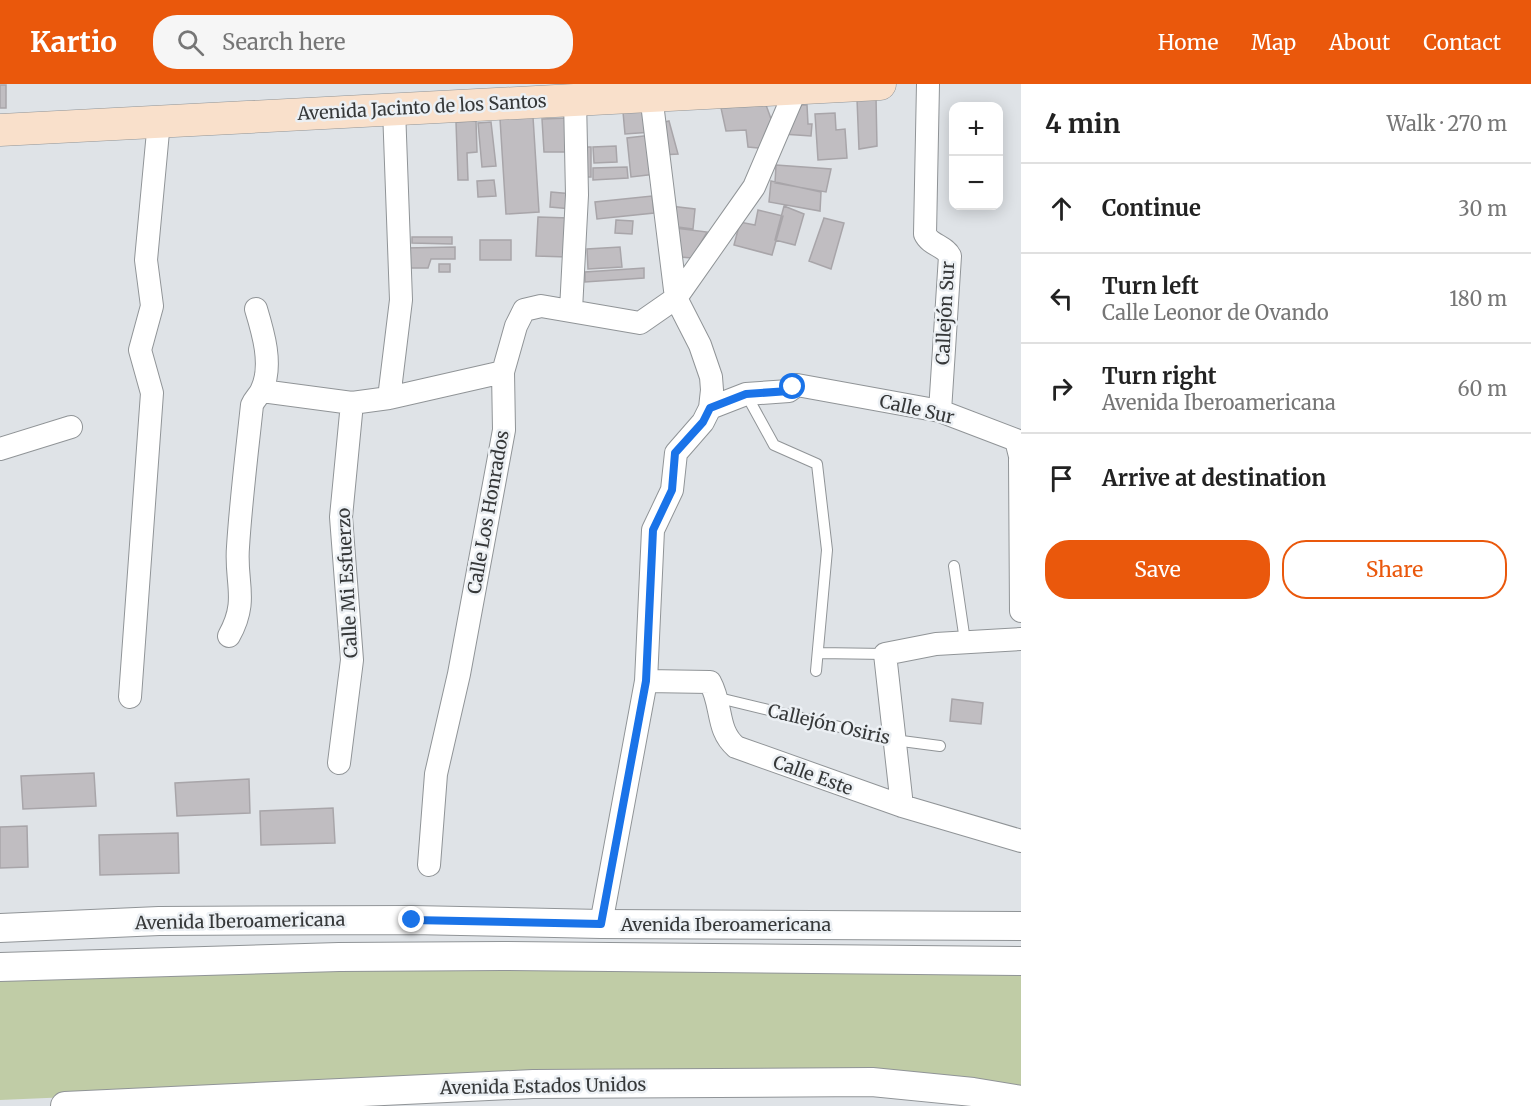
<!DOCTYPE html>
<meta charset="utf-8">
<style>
body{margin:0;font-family:Merriweather,serif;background:#f6f6f6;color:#222}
.controls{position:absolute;right:18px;top:18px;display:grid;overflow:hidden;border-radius:12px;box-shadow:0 3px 15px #0003}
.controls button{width:54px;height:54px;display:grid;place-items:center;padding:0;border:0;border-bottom:2px solid #e0e0e0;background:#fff;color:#222;font:30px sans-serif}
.stop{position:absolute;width:18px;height:18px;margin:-14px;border:4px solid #1a73e8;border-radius:50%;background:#fff}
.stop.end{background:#1a73e8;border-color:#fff;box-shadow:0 2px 6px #0008}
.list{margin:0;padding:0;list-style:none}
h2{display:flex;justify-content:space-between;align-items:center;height:78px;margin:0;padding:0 24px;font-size:26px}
h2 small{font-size:20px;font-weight:400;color:#767676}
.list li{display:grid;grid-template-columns:39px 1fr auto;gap:18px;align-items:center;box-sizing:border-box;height:90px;padding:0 24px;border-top:2px solid #e0e0e0}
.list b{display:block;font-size:22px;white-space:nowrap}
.list p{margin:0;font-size:20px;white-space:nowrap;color:#767676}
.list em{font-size:20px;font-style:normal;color:#767676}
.actions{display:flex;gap:12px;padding:18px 24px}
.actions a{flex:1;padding:14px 0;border:2px solid #ea580c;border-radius:24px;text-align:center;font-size:21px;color:#ea580c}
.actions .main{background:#ea580c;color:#fff}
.icon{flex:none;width:33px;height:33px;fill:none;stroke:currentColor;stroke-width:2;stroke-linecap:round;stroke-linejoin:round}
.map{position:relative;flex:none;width:1021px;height:1022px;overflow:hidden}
header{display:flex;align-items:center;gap:36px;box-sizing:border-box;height:84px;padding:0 30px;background:#ea580c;color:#fff}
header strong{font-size:28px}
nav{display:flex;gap:33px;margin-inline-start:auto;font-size:21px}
.search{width:420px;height:54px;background:#f6f6f6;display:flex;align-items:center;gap:15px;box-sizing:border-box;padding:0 21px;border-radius:24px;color:#767676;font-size:22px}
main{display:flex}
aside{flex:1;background:#fff}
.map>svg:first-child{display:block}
.green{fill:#c0cca6}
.building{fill:#c0bdc1;stroke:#a8a5a9;stroke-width:1.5}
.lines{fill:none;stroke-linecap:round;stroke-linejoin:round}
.service-casing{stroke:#909497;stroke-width:12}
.minor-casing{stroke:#909497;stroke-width:24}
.tertiary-casing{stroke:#909497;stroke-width:30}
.secondary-casing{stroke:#909497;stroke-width:33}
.service{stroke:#fff;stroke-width:10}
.minor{stroke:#fff;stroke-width:22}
.tertiary{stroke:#fff;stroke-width:28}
.secondary{stroke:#f9e0cb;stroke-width:32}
.route{stroke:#1a73e8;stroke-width:8}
.labels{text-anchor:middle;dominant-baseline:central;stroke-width:5;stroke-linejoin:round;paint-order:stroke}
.street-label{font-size:18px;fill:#363839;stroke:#ecf0f4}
</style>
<header>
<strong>Kartio</strong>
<div class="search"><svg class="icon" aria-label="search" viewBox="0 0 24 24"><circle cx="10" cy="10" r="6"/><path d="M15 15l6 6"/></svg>Search here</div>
<nav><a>Home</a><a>Map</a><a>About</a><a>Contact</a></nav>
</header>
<main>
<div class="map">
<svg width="1021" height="1022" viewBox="0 0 1021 1022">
<rect width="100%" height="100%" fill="#dfe3e7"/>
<path class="green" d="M440,882L1021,886V1006L673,987L0,1016V897Z"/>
<path class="building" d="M0,1H6V24H0Z
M876,13L877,62L859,65L857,15Z
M804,17L803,21H807L808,40H812L811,52L783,50Z
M766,21L774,43L768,65L748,63L746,46L726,47L721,24Z
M650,26L652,48L625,50L623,28Z
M835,29L836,46L845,45L847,74L818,76L815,30Z
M533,33L539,128L506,130L500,35Z
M568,34L569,68H544L542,35Z
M476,37L477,68L467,69L468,96H458L456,38Z
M669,37L678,70L661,71L660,39Z
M491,38L496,82L482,83L478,39Z
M652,51L656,90L631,93L627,54Z
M616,62L617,78L594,79L593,63Z
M578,63H591V93H578Z
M776,81L831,85L826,108L775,99Z
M627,83L628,94L593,96V84Z
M494,96L496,112L478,113L477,97Z
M771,97L821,108L820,127L769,118Z
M551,108L573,110L572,125L550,123Z
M652,112L654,129L597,135L595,118Z
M670,122L695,125L693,145L670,142Z
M784,122L804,130L795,161L775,156Z
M758,126L783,132L772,171L734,161L740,138L755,141Z
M538,133L569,134L568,173L536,172Z
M824,134L844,139L831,185L809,177Z
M616,136L633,137L632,150L615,149Z
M675,144L707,148L692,174L680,173Z
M412,153H452V160L412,159Z
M480,156H511V176H480Z
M455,163V175H431L428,184H406V164Z
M620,163L622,183L588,185L587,165Z
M439,180H450V188H439Z
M644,184V194L585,198V188Z
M952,615L983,619L981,640L950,637Z
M94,689L96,722L23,725L21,692Z
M249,695L250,729L177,732L175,699Z
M333,724L335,759L261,761L260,727Z
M27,742L28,783L0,784V743Z
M178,749L179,789L100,791L99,751Z"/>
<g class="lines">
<defs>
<path id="service" d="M746,310L774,361L817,380L827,466L816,587
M954,482L965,557
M819,569L885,570
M719,614L894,656L940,662"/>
<path id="minor" d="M928,0L925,150C930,161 945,162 950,172L940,327
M571,226L577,111L575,15
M262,307L352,319L389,314L503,288
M389,314L401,216L394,25
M710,324L746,310L789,307L797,301L940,327L1016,356L1021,376
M0,365L71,343
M1020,376L1021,527
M229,552C249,516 235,499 238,463C241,415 247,368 252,321C255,314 260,311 262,305C273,281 263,248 256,225
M646,597L710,598C723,622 716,646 736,663L902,722L1021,757
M130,613L152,309L140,266L152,222L146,176L159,37
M339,679L352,576L341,433L352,319
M902,722L885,570L936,560L1021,555
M429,781L436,690L459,590L504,346L503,288L516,242L524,226L541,222L640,239L676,214L754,103L796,5
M601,840L646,597L653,446L672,406L676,369L703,338L710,324L712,306L711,293L700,261L676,214L651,11"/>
<path id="tertiary" d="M0,844L159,837L412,836L601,840L1021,842
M0,883L339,873L502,872L1021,877
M65,1022L533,1000L872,998L973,1008L1021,1016"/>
<path id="secondary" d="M0,46L880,0"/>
</defs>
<use href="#service" class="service-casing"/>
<use href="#minor" class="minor-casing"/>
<use href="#tertiary" class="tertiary-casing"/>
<use href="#secondary" class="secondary-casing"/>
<use href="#service" class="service"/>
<use href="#minor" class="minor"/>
<use href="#tertiary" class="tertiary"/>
<use href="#secondary" class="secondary"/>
</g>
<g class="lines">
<path class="route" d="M412,836L601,840L646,597L653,446L672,406L675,369L703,338L710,324L746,310L789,307L793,303"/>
</g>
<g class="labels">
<g class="street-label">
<text transform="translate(422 23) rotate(-3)">Avenida Jacinto de los Santos</text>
<text transform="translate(945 229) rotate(-87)">Callejón Sur</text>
<text transform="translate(917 325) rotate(13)">Calle Sur</text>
<text transform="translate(488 428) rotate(-80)">Calle Los Honrados</text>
<text transform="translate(347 499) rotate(-93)">Calle Mi Esfuerzo</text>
<text transform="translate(829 640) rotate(13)">Callejón Osiris</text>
<text transform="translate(813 691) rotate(20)">Calle Este</text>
<text transform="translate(240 837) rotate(-1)">Avenida Iberoamericana</text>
<text x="726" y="840">Avenida Iberoamericana</text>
<text transform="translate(543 1002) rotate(-1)">Avenida Estados Unidos</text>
</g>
</g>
</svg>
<div class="controls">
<button>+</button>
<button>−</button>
</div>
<div class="stop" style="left:793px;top:303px"></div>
<div class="stop end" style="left:412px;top:836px"></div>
</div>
<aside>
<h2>4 min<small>Walk · 270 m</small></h2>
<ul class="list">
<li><svg class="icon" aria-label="ahead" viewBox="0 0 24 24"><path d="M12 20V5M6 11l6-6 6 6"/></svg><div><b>Continue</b></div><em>30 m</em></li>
<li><svg class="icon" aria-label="left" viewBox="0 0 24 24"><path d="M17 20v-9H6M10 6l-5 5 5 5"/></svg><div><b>Turn left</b><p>Calle Leonor de Ovando</p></div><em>180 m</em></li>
<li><svg class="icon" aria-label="right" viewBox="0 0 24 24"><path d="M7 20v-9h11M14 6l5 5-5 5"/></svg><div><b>Turn right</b><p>Avenida Iberoamericana</p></div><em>60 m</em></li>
<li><svg class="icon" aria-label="arrive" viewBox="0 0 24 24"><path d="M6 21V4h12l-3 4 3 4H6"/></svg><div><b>Arrive at destination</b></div></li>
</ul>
<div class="actions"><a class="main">Save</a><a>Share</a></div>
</aside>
</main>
